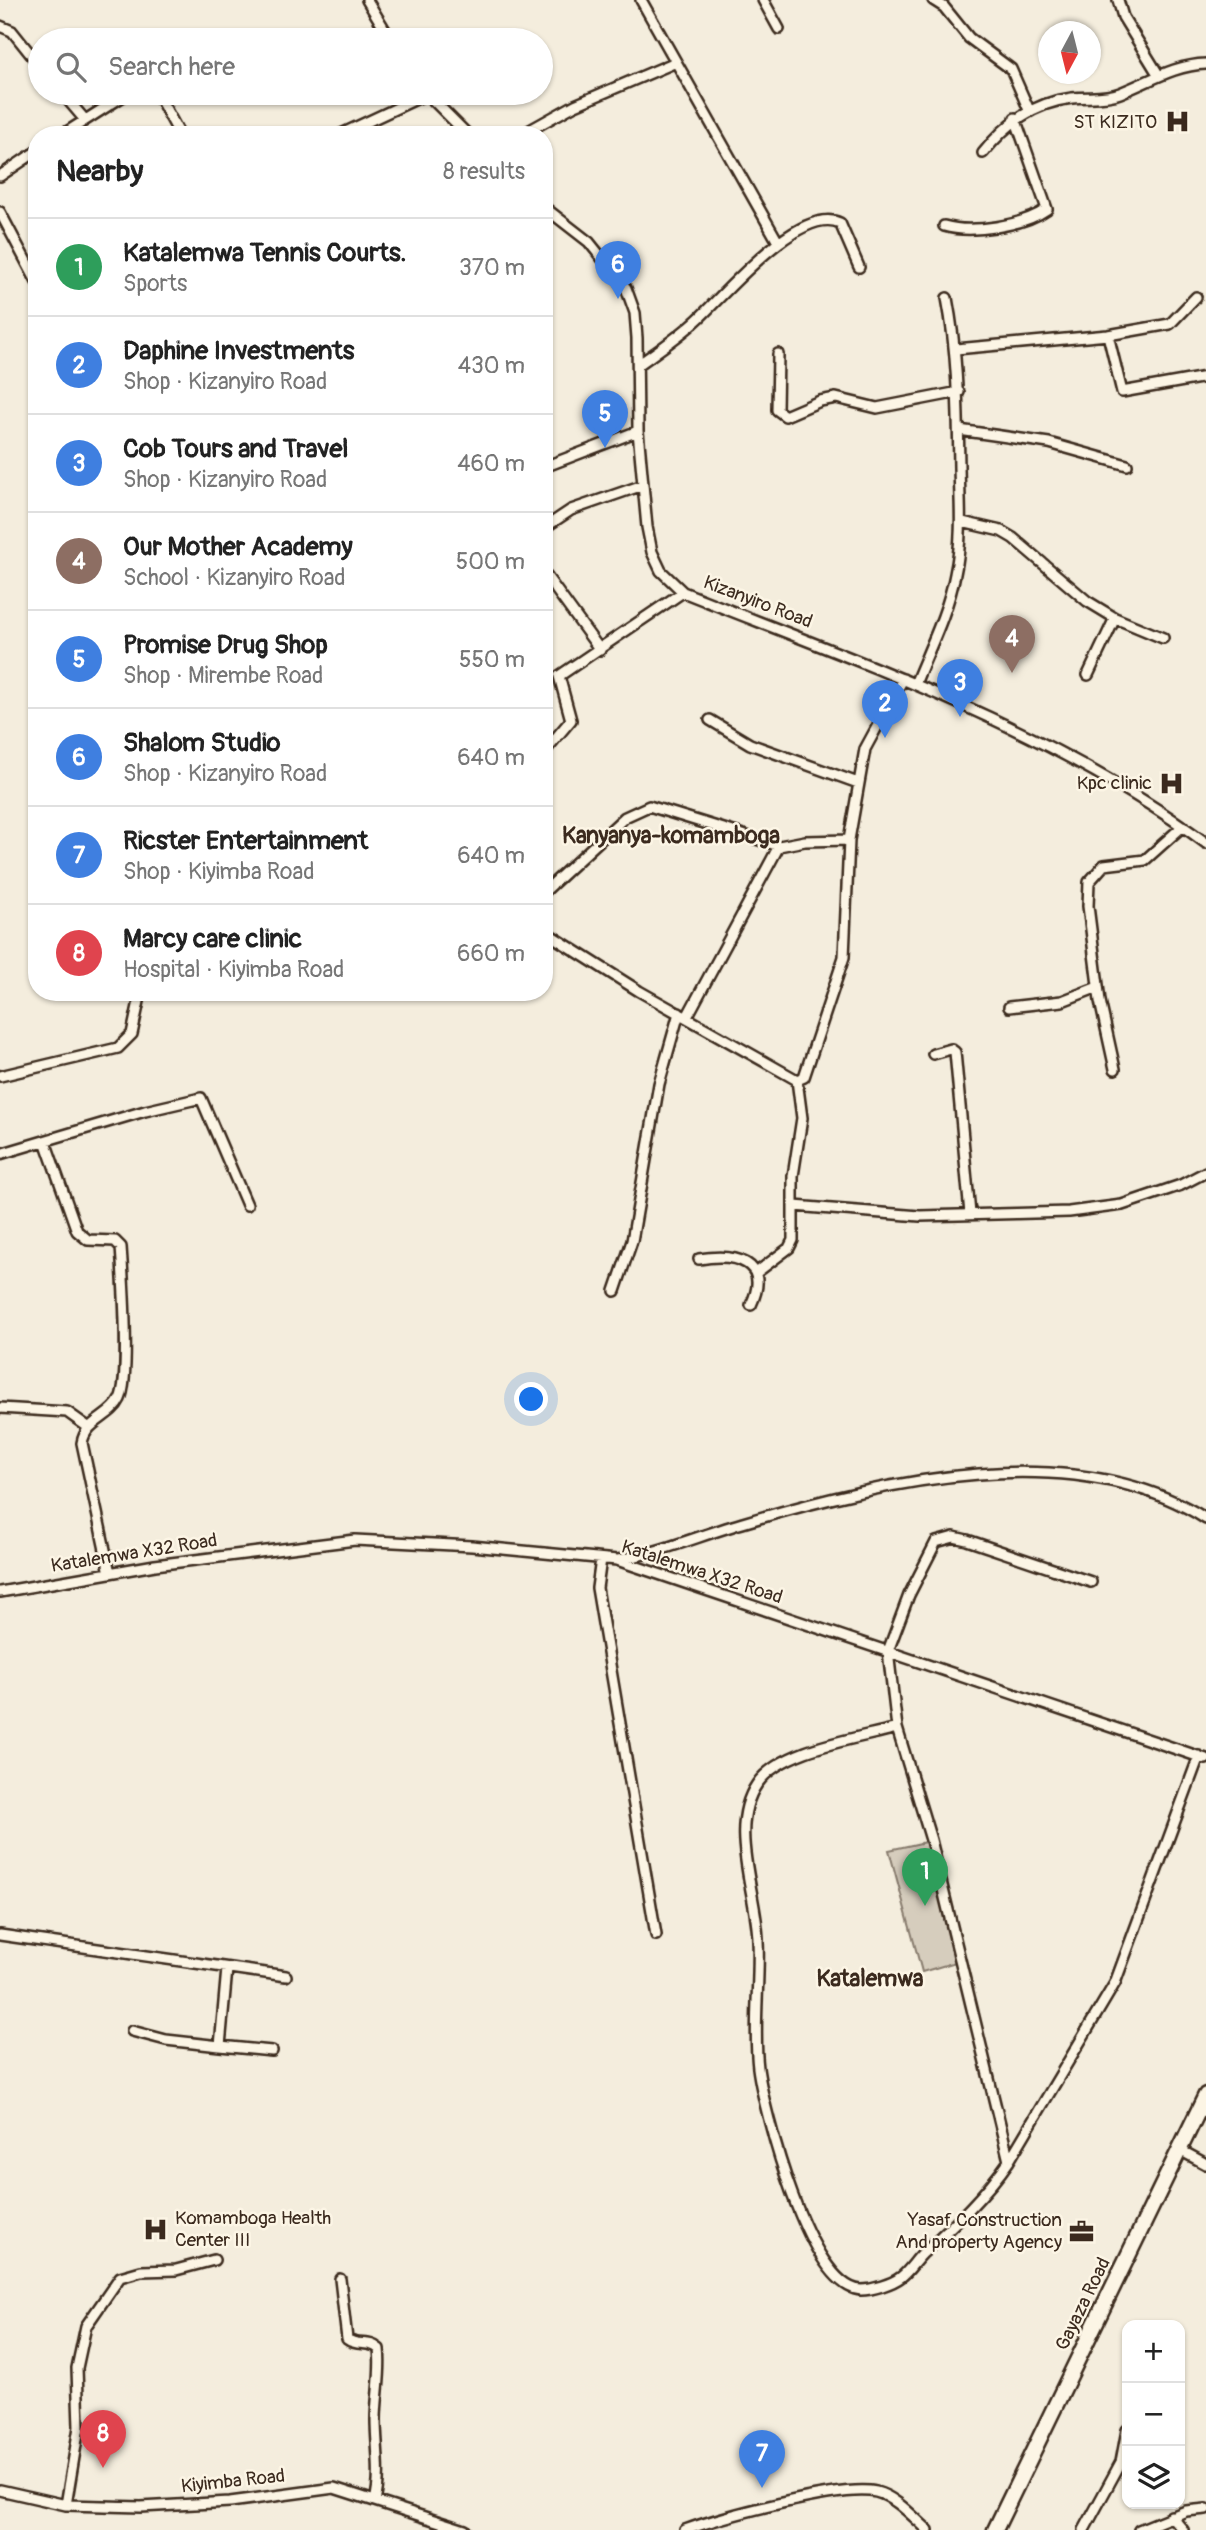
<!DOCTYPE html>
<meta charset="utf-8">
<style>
body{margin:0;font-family:Pangolin,sans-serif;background:#f2f2f2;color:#222}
.controls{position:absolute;right:21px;bottom:21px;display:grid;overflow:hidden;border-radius:14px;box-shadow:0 2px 5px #0004}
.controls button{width:63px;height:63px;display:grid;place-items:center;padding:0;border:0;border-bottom:2px solid #e0e0e0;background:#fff;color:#222;font:35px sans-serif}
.compass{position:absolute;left:1038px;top:21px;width:63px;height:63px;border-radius:50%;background:#fff;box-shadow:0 2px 5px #0004;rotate:187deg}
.you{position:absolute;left:532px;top:1400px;width:24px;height:24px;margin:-18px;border:5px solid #fff;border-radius:50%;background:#1a73e8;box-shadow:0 0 0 10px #1a73e833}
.badge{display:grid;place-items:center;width:46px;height:46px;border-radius:50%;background:#3b2a1e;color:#fff;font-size:23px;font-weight:700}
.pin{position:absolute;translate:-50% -58px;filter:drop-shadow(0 2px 4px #0008)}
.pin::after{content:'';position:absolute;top:37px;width:24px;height:21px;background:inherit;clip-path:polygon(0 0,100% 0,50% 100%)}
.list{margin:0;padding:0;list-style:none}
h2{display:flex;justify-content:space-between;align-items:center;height:91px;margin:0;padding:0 28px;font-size:30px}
h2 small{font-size:23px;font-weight:400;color:#767676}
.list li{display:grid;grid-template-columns:46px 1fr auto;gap:21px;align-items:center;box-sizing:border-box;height:98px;padding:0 28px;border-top:2px solid #e0e0e0}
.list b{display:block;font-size:26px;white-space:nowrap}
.list p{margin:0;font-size:23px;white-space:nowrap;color:#767676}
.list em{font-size:23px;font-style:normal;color:#767676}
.icon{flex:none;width:38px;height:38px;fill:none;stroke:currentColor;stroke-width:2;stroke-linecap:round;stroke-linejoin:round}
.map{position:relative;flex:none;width:1206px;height:2530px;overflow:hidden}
.search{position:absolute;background:#fff;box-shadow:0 2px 5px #0004;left:28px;top:28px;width:525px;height:77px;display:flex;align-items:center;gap:18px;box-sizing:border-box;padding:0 24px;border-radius:38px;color:#767676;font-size:26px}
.panel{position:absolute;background:#fff;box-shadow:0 2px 5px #0004;left:28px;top:126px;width:525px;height:875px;border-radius:28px}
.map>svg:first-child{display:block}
.green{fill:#d6cdbd;stroke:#887c6e;stroke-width:2}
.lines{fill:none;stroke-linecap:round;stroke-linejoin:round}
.minor-casing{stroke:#3b2a1e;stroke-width:14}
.primary-casing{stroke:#3b2a1e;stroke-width:19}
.minor{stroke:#fcf5e5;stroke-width:9}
.primary{stroke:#fcf5e5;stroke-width:14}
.labels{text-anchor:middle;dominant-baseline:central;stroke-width:5;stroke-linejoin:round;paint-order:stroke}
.poi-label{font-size:19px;fill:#3b2a1e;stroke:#fcf5e5;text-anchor:end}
.street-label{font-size:19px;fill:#3b2a1e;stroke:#fcf5e5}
.quarter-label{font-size:23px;font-weight:bold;fill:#3b2a1e;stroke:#fcf5e5}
</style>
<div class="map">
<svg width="1206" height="2530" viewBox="0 0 1206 2530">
<rect width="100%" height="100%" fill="#f4eddd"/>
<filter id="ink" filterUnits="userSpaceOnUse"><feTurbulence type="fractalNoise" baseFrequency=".0143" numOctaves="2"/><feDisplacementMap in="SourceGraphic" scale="14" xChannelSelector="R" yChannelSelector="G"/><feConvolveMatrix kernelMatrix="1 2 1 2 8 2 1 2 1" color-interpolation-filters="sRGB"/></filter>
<g filter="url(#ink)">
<path class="green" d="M930,1841L959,1961L922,1972L889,1850Z"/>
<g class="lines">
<defs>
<path id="minor" d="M367,0L391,40
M641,0L778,242
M763,0L779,29
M933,0L944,7L969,38L1011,69L1029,110
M1118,0L1123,17L1158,74
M0,26L12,31L40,66
M62,93L85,120
M157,93L180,135
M426,93L468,135
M62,135L128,93
M339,135L427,94
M521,135L575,105L676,62
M983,153C1007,123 1033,103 1072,98C1088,96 1105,99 1120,93C1149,82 1174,65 1206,64
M0,176L37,151
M544,207L589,242L626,288L635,313L637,338L638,431L647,527L652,552L661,571L683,592C864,664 1048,727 1206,843
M0,212L37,282
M944,226C971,234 1023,226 1047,209L1015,118
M1108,335L1122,392L1206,377
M956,349L1108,335L1170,324L1196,297
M778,354L777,410L785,416L820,401L836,398L877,408L959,392
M638,365C659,350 680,336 698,319C724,295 800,204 840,223L859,267
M959,430L1049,443L1127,465
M544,467L638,431
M962,522L1001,531L1013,538L1087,601L1115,618L1163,638
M544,528L571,510L643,485
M544,573L600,650
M1088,675L1115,618
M915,684C929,649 948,612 955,574C963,538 960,504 959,468C958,410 958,355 947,298
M710,720L750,744L858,783
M544,752L571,720L559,676L683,592
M544,892L625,817L649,806L779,846L805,841L849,840
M544,931L639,991L797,1080
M1009,1007L1062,1001L1098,987
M687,1017L779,846
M933,1054L951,1049L955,1052L970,1214
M1115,1069L1100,1001L1088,906L1089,882L1104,865L1145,860L1183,826
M0,1076L118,1048L132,1034L141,992
M797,1080L804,1077L844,957L849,840L865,749L903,679
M45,1141L77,1231L88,1240L115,1241L121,1247C123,1275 130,1378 120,1399C111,1418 86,1420 82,1443L110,1573
M0,1154L145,1111L201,1098L247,1205
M794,1206L920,1216L1069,1212L1122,1205L1181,1185L1206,1172
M699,1259C735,1253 772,1261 751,1305
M756,1273L789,1248L793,1240V1176L802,1118L797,1080
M615,1291L632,1241L659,1084L679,1013
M0,1408L67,1412L88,1427
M601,1559L597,1588L656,1935
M618,1560C663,1552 703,1534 746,1522C884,1481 1076,1436 1206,1519
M0,1592L155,1565L355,1540L472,1546L617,1560L1206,1759
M897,1728C857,1739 782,1748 757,1784C727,1828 757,1893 758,1940C760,1982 753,2026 758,2068C764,2112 809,2287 861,2290C872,2290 892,2284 901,2277C909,2271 915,2261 922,2254C953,2225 985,2196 1009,2161L931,1840L897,1728L888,1651L909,1595L936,1542L954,1537L967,1540L1091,1582
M0,1935L286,1976
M132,2031L166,2040L220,2046L227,1969
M220,2046L272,2051
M1180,2150L1206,2164
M1009,2161L1115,1983L1199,1756
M340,2279L347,2339C357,2347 370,2340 379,2349C382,2373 376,2396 376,2420C376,2448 382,2474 375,2501
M0,2490L66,2505L141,2507L230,2502L334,2488L465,2530
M66,2505L79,2427L77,2368L86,2326L120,2277L141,2271L176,2270L214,2260
M1171,2516L1183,2530
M685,2530C721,2517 842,2484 876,2492C896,2497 913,2517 928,2530
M1084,2530L1121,2462L1127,2430
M1139,2530L1186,2511L1206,2509"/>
<path id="primary" d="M995,2530L1206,2095"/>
</defs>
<use href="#minor" class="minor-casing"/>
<use href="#primary" class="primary-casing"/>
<use href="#minor" class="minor"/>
<use href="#primary" class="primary"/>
</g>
</g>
<defs>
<symbol id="hospital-bare" viewBox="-9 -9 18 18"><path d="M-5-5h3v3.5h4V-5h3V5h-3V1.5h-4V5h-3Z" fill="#3b2a1e" stroke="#fcf5e5" stroke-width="2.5" paint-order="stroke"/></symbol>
<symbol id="office-bare" viewBox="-9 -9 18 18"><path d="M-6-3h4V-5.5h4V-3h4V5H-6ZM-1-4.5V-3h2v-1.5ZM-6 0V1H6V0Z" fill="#3b2a1e" stroke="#fcf5e5" stroke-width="2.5" paint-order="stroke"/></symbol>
</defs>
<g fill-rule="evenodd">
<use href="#hospital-bare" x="1160" y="104" width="35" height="35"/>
<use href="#hospital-bare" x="1154" y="766" width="35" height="35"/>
<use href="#hospital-bare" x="138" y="2212" width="35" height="35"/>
<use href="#office-bare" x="1064" y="2214" width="35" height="35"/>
</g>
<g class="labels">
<g class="poi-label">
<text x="1157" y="122">ST KIZITO</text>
<text x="1152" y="783">Kpc clinic</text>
<text x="175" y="2218" text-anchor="start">Komamboga Health<tspan x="175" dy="22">Center III</tspan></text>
<text x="1062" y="2220">Yasaf Construction<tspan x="1062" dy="22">And property Agency</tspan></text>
</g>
<g class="street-label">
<text transform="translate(758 602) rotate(21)">Kizanyiro Road</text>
<text transform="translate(134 1553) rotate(-9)">Katalemwa X32 Road</text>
<text transform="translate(702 1572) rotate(18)">Katalemwa X32 Road</text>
<text transform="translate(1083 2304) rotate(-64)">Gayaza Road</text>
<text transform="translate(233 2481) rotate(-6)">Kiyimba Road</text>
</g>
<g class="quarter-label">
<text x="671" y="835">Kanyanya-komamboga</text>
<text x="870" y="1978">Katalemwa</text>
</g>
</g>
</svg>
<div class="controls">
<button>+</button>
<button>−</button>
<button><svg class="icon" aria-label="layers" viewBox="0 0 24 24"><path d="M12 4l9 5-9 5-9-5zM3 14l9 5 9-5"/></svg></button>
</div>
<svg class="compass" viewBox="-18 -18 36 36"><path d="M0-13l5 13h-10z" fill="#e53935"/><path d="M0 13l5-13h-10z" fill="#767676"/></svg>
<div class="you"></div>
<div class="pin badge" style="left:925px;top:1906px;background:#2e9e5b">1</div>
<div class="pin badge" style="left:885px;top:738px;background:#3f7fe0">2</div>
<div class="pin badge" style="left:960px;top:717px;background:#3f7fe0">3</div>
<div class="pin badge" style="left:1012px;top:673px;background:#8d6e63">4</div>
<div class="pin badge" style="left:605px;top:448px;background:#3f7fe0">5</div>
<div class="pin badge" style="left:618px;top:299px;background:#3f7fe0">6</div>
<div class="pin badge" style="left:762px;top:2488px;background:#3f7fe0">7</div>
<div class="pin badge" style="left:103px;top:2468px;background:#e0444e">8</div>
<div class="search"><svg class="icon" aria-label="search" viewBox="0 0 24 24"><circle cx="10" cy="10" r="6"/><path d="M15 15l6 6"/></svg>Search here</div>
<section class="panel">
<h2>Nearby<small>8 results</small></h2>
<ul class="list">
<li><span class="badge" style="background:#2e9e5b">1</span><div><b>Katalemwa Tennis Courts.</b><p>Sports</p></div><em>370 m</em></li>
<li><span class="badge" style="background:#3f7fe0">2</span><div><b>Daphine Investments</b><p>Shop · Kizanyiro Road</p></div><em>430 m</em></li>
<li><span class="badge" style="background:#3f7fe0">3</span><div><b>Cob Tours and Travel</b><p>Shop · Kizanyiro Road</p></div><em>460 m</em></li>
<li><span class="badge" style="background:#8d6e63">4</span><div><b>Our Mother Academy</b><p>School · Kizanyiro Road</p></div><em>500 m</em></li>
<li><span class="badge" style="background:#3f7fe0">5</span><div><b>Promise Drug Shop</b><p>Shop · Mirembe Road</p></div><em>550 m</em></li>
<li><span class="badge" style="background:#3f7fe0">6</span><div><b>Shalom Studio</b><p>Shop · Kizanyiro Road</p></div><em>640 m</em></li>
<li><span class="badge" style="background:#3f7fe0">7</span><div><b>Ricster Entertainment</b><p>Shop · Kiyimba Road</p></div><em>640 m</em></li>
<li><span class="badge" style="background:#e0444e">8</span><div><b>Marcy care clinic</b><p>Hospital · Kiyimba Road</p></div><em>660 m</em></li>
</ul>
</section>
</div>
